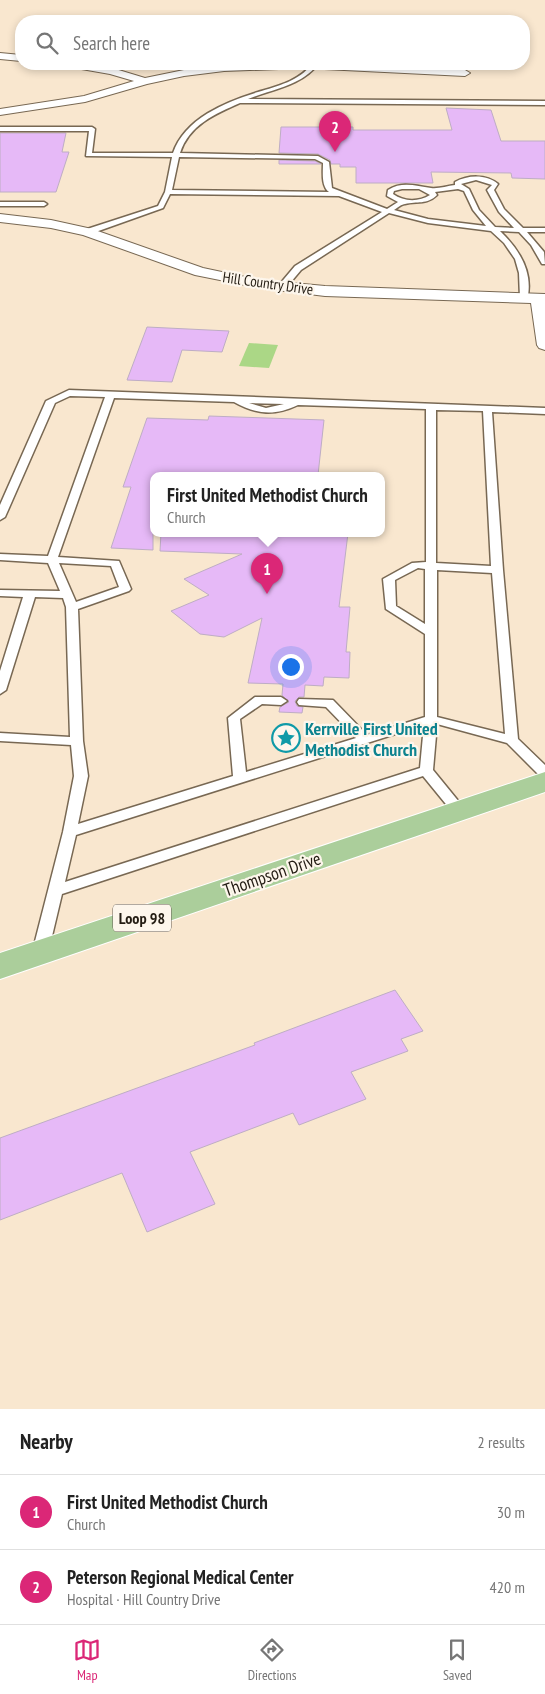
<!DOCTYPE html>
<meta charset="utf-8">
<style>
body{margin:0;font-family:"PT Sans Narrow",sans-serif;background:#f6f6f6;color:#222}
.you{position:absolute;left:290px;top:666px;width:18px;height:18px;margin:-12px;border:4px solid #fff;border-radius:50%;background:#1a73e8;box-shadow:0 0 0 8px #1a73e833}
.badge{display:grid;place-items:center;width:32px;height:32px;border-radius:50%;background:#db2777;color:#fff;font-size:16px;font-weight:700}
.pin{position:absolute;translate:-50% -41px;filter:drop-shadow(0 1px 2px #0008)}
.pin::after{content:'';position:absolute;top:26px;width:18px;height:15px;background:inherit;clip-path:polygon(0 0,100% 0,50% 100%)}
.popup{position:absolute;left:150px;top:472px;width:235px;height:65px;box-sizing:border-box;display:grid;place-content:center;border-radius:10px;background:#fff;filter:drop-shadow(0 1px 4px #0005);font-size:16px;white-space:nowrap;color:#767676}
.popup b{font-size:19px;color:#222}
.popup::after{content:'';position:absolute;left:50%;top:100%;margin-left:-10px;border:10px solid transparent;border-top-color:#fff}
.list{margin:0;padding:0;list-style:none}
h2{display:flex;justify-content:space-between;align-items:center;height:65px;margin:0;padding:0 20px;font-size:21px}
h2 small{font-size:16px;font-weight:400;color:#767676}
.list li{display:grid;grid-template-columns:32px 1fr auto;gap:15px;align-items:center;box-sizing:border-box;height:75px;padding:0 20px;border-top:1px solid #e0e0e0}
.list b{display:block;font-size:19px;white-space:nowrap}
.list p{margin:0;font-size:16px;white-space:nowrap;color:#767676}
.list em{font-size:16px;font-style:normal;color:#767676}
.icon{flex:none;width:28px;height:28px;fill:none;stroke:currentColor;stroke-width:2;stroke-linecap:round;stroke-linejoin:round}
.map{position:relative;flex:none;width:545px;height:1409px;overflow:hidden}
.search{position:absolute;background:#fff;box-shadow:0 2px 8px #0003;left:15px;right:15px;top:15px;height:55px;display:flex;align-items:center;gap:12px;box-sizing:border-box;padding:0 18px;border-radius:20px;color:#767676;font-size:19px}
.sheet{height:215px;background:#fff}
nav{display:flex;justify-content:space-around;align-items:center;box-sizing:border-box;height:70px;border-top:1px solid #e0e0e0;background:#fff;font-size:14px;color:#767676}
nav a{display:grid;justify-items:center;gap:2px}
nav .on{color:#db2777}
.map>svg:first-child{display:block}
.green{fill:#abd786}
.building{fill:#e6b9f7;stroke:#beadc4}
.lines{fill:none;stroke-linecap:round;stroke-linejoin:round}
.service-casing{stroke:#786853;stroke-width:3}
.minor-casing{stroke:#786853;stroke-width:2}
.primary-casing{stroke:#fff;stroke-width:2}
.service{fill:#fff;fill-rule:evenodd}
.minor{fill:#fff;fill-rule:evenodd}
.primary{fill:#abce9b;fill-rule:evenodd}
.labels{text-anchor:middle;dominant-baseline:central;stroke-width:4.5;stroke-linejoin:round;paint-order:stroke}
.far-street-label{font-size:15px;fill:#231c13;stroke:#fdf6ec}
.shield{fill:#fdf6ec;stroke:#645d54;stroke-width:1}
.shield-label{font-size:16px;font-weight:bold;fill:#231c13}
.culture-label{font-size:18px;font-weight:bold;fill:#0d838f;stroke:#fdf6ec;text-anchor:start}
.street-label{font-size:18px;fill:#231c13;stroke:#fdf6ec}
</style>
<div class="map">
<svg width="545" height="1409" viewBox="0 0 545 1409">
<rect width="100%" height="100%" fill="#f9e7cf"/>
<path class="green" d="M249,343L278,345L269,368L239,366Z"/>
<path class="building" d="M446,108L491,110L501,141H545V179L512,178L511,173L431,172L433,183H356V167H340V164H331L330,160L318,154L279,153L281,127H353V130H452Z
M0,133H66L62,152H69L56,192H0Z
M279,160L315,161L321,164H279Z
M147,327L229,331L222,352L182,350L172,382L127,380Z
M209,416L324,420L318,475H153V550L111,548L131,487H123L147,418L208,420Z
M161,533H348L339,607H350L346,652H350L349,678L324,677L323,686L305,685L304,697H299L295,701L297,706L303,707L302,713L279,712L280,707L289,702L282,695L283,684L248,683L262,618L224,637L200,634L171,611L209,595L184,579L242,554L160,551Z
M395,990L423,1031L401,1039L408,1051L351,1072L366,1099L299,1125L293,1113L190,1152L215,1204L147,1232L122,1173L0,1220V1138L255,1045L254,1043Z"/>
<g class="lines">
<defs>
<path id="service" d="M312,64H318C301,86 273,89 248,99L545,101V105L240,103C215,114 189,125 180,153L318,156L329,162L332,188L387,209L398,202L387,196L388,190C402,181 416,186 431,188C438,189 447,186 455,185V182C468,175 486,174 498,184L494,190L504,209L523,228H545V232H527L544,252L545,264H542L531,245L519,232L500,231C519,249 534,273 527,300L520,298L519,273L515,259L504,243L491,231L428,223L389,213L301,270L285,289H279V285L295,266L382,212L339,196L170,194L163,208L90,234H84V230L158,206L165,192L172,157L86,156L89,131H0V127H92L95,129L92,153H173C185,118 226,102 258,92C278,86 299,81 312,64ZM179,157L315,159L323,163C323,172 321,186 329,192L172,190ZM476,180L492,185L487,190L499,212L514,228L495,227L479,210L469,189L461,184ZM402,189H419L430,195C419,202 404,202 393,194L394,191ZM458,189L464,191L473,210L486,226L428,219L394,210C397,208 402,204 405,204C417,201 427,205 437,195L435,192Z
M0,202H44L47,204L44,206H0Z
M69,390L545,408V414L492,412L503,570L518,739L545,765V777L540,776L507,743L437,724L433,770L464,808L466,811L464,814H454L423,776L62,894L48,953L45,957L40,959L35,957L32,953L63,832L74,776L71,745L0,741V733L70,737L66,607L63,598L35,597L6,690L0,694V671L23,597L0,596V590L60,591L48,563L0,560V554L48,556L105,397L70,396L55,403L5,517L0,520V505L46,401ZM114,398L234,402C257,415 275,416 298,405L426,409V562L412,563L383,579L386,609L425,634V717L367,735L333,700L299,699L297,702L299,705L326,707L356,738L246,772L240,719L262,704L281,705L287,701L281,697H255L228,718L233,776L78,824L88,776L83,741L78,609L129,591L131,589L119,561L58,557ZM249,403L284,404L266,408ZM436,410L483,411L491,566L436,563ZM59,563L111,566L119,587L76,602ZM418,568L425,569V624L396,606L395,580ZM437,570L492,573L505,734L437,717ZM424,725L420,768L65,882L76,835Z"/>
<path id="minor" d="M0,53L21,55V61L0,59Z
M65,64H87L112,68L145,78L184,70L245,64H352L465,70L470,73L465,76L304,68L224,71L184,76L147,84L85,102L0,115V109L84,96L134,81L110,74L70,67Z
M0,214L51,220L92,229L203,268L260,280L325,286L545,294V350L539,348L537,345L531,303L325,296L260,288L195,275L83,235L51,228L0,222Z"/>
<path id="primary" d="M545,772V792L0,979V953Z"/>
</defs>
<use href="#service" class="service-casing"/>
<use href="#minor" class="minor-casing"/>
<use href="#primary" class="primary-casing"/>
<use href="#service" class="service"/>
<use href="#minor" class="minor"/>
<use href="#primary" class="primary"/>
</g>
<defs>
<symbol id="sight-ring" viewBox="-11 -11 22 22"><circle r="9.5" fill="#fdf6ec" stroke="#0f9aa8" stroke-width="1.5"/><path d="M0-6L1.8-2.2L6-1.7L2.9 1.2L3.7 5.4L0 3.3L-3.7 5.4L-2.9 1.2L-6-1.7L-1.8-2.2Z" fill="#0f9aa8"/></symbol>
</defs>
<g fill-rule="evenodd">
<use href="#sight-ring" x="270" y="722" width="32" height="32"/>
</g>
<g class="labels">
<g class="far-street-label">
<text transform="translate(268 283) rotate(8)">Hill Country Drive</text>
</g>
<rect class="shield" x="113" y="904.5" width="58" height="27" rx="4"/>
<g class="shield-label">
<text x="142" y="918">Loop 98</text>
</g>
<g class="culture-label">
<text x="305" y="728">Kerrville First United<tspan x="305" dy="21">Methodist Church</tspan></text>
</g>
<g class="street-label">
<text transform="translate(272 874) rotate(-19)">Thompson Drive</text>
</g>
</g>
</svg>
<div class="you"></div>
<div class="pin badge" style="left:267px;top:594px">1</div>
<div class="popup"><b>First United Methodist Church</b>Church</div>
<div class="pin badge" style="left:335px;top:152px">2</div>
<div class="search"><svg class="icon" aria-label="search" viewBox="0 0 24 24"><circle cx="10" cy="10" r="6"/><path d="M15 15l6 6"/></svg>Search here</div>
</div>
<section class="sheet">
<h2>Nearby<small>2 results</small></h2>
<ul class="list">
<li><span class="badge">1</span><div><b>First United Methodist Church</b><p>Church</p></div><em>30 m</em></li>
<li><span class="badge">2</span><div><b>Peterson Regional Medical Center</b><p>Hospital · Hill Country Drive</p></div><em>420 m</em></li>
</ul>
</section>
<nav>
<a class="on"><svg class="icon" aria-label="map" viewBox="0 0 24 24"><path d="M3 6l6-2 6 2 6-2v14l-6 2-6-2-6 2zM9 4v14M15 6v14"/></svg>Map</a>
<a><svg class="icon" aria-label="directions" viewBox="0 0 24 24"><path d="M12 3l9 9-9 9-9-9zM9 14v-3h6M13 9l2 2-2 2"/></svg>Directions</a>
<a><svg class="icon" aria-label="saved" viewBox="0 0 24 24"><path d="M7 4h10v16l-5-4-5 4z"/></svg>Saved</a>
</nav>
